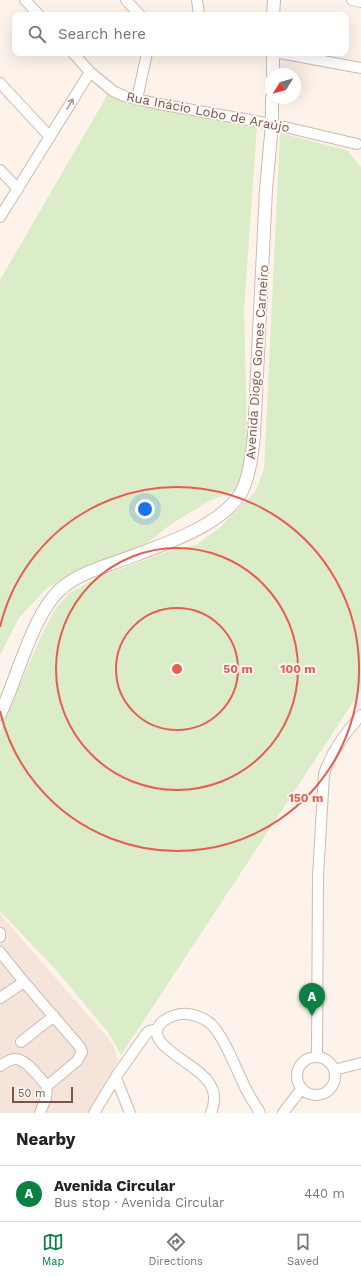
<!DOCTYPE html>
<meta charset="utf-8">
<style>
body{margin:0;font-family:"Work Sans",sans-serif;background:#f2f2f2;color:#222}
.compass{position:absolute;left:265px;top:68px;width:36px;height:36px;border-radius:50%;background:#fff;box-shadow:0 4px 16px #0002;rotate:233deg}
.scale{position:absolute;left:12px;bottom:10px;width:61px;box-sizing:border-box;padding-left:4px;border:2px solid #79564d;border-top:0;font-size:11px;line-height:14px;white-space:nowrap;color:#79564d;-webkit-text-stroke:3px #fff8f2;paint-order:stroke}
.you{position:absolute;left:145px;top:509px;width:14px;height:14px;margin:-10px;border:3px solid #fff;border-radius:50%;background:#1a73e8;box-shadow:0 0 0 6px #1a73e833}
.badge{display:grid;place-items:center;width:26px;height:26px;border-radius:50%;background:#0b8043;color:#fff;font-size:13px;font-weight:700}
.pin{position:absolute;translate:-50% -33px;filter:drop-shadow(0 1px 2px #0008)}
.pin::after{content:'';position:absolute;top:21px;width:14px;height:12px;background:inherit;clip-path:polygon(0 0,100% 0,50% 100%)}
.list{margin:0;padding:0;list-style:none}
h2{display:flex;justify-content:space-between;align-items:center;height:52px;margin:0;padding:0 16px;font-size:17px}
h2 small{font-size:13px;font-weight:400;color:#767676}
.list li{display:grid;grid-template-columns:26px 1fr auto;gap:12px;align-items:center;box-sizing:border-box;height:56px;padding:0 16px;border-top:1px solid #e0e0e0}
.list b{display:block;font-size:15px;white-space:nowrap}
.list p{margin:0;font-size:13px;white-space:nowrap;color:#767676}
.list em{font-size:13px;font-style:normal;color:#767676}
.icon{flex:none;width:22px;height:22px;fill:none;stroke:currentColor;stroke-width:2;stroke-linecap:round;stroke-linejoin:round}
.map{position:relative;flex:none;width:361px;height:1113px;overflow:hidden}
.search{position:absolute;background:#fff;box-shadow:0 4px 16px #0002;left:12px;right:12px;top:12px;height:44px;display:flex;align-items:center;gap:10px;box-sizing:border-box;padding:0 14px;border-radius:8px;color:#767676;font-size:15px}
.sheet{height:108px;background:#fff}
nav{display:flex;justify-content:space-around;align-items:center;box-sizing:border-box;height:56px;border-top:1px solid #e0e0e0;background:#fff;font-size:11px;color:#767676}
nav a{display:grid;justify-items:center;gap:2px}
nav .on{color:#0b8043}
.map>svg:first-child{display:block}
.residential{fill:#f5e4d9}
.green{fill:#dbecc8}
.lines{fill:none;stroke-linecap:round;stroke-linejoin:round}
.minor-casing{stroke:#d0b9af;stroke-width:12}
.tertiary-casing{stroke:#d0b9af;stroke-width:14}
.minor{stroke:#fff;stroke-width:10}
.tertiary{stroke:#fff;stroke-width:12}
.oneway{stroke:#af9a94}
.ring{fill:none;stroke:#e65d51;stroke-width:2}
.labels{text-anchor:middle;dominant-baseline:central;stroke-width:3.5;stroke-linejoin:round;paint-order:stroke}
.street-label{font-size:13px;fill:#79564d;stroke:#fff8f2}
.centre{fill:#e65d51;stroke:#fff8f2;stroke-width:2}
.ring-label{font-size:12px;text-anchor:middle;font-weight:bold;fill:#e65d51;stroke:#fff8f2;stroke-width:3.5;stroke-linejoin:round;paint-order:stroke}
</style>
<div class="map">
<svg width="361" height="1113" viewBox="0 0 361 1113">
<rect width="100%" height="100%" fill="#fdf3eb"/>
<path class="residential" d="M0,914L113,1044L118,1060L88,1113H0Z"/>
<path class="green" d="M109,92L133,104L149,105L257,126L244,310L248,465L235,490L206,503L171,524L145,545L66,577L47,588L19,618L0,655V280Z
M280,133L347,150L361,167V690L121,1055L110,1035L57,971L0,911V731L41,636L54,611L68,594L96,578L166,552L196,545L219,528L255,492L264,469Z"/>
<g class="lines">
<defs>
<path id="minor" d="M25,0L39,15
M126,0L140,15
M197,0L199,15
M352,0L361,2
M73,53L90,72L113,91L124,96L159,104L272,124L357,144
M280,53L361,68
M0,83L50,137
M137,99L147,53
M0,170L18,189
M0,217L90,72
M0,933V937
M0,952L24,982L80,1047L82,1052L77,1061L47,1086
M0,998L24,982
M21,1042L54,1016
M317,1057L318,876L324,774C332,750 345,734 361,715
M297 1076a19 19 0 1 1 38 0a19 19 0 1 1-38 0Z
M0,1066C4,1063 10,1059 15,1059C26,1058 40,1079 47,1086L46,1098L40,1113
M334,1070L361,1063
M94,1113L117,1075
M130,1113L116,1078L117,1075L146,1034L149,1031L157,1029
M211,1113C227,1074 178,1065 160,1041C148,1024 174,1012 188,1014C196,1015 203,1018 210,1023C224,1036 236,1069 245,1087C249,1096 255,1104 260,1113
M283,1113L302,1088"/>
<path id="tertiary" d="M273,15L274,0
M273,74V53
M0,714C17,680 33,611 63,587C78,575 96,569 114,563C152,548 224,528 243,489C250,472 252,454 254,436L266,189L272,124V98"/>
</defs>
<use href="#minor" class="minor-casing"/>
<use href="#tertiary" class="tertiary-casing"/>
<use href="#minor" class="minor"/>
<use href="#tertiary" class="tertiary"/>
</g>
<defs><path id="oneway-shaft" d="M-6 0H5M1.5-3L5.5 0L1.5 3" fill="none" stroke-width="1.6" stroke-linecap="round" stroke-linejoin="round"/></defs>
<use class="oneway" href="#oneway-shaft" transform="translate(70 104) rotate(-58)"/>
<g class="ring">
<circle cx="177" cy="669" r="61"/>
<circle cx="177" cy="669" r="121"/>
<path d="M0 627A182 182 0 1 1 0 711"/>
</g>
<g class="labels">
<g class="street-label">
<text transform="translate(208 112) rotate(11)">Rua Inácio Lobo de Araújo</text>
<text transform="translate(257 362) rotate(-86)">Avenida Diogo Gomes Carneiro</text>
</g>
</g>
<circle cx="177" cy="669" r="6" class="centre"/>
<g class="ring-label">
<text x="238" y="673">50 m</text>
<text x="298" y="673">100 m</text>
<text x="306" y="802">150 m</text>
</g>
</svg>
<svg class="compass" viewBox="-18 -18 36 36"><path d="M0-13l5 13h-10z" fill="#e53935"/><path d="M0 13l5-13h-10z" fill="#767676"/></svg>
<div class="scale">50 m</div>
<div class="you"></div>
<div class="pin badge" style="left:312px;top:1016px">A</div>
<div class="search"><svg class="icon" aria-label="search" viewBox="0 0 24 24"><circle cx="10" cy="10" r="6"/><path d="M15 15l6 6"/></svg>Search here</div>
</div>
<section class="sheet">
<h2>Nearby<small></small></h2>
<ul class="list">
<li><span class="badge">A</span><div><b>Avenida Circular</b><p>Bus stop · Avenida Circular</p></div><em>440 m</em></li>
</ul>
</section>
<nav>
<a class="on"><svg class="icon" aria-label="map" viewBox="0 0 24 24"><path d="M3 6l6-2 6 2 6-2v14l-6 2-6-2-6 2zM9 4v14M15 6v14"/></svg>Map</a>
<a><svg class="icon" aria-label="directions" viewBox="0 0 24 24"><path d="M12 3l9 9-9 9-9-9zM9 14v-3h6M13 9l2 2-2 2"/></svg>Directions</a>
<a><svg class="icon" aria-label="saved" viewBox="0 0 24 24"><path d="M7 4h10v16l-5-4-5 4z"/></svg>Saved</a>
</nav>
